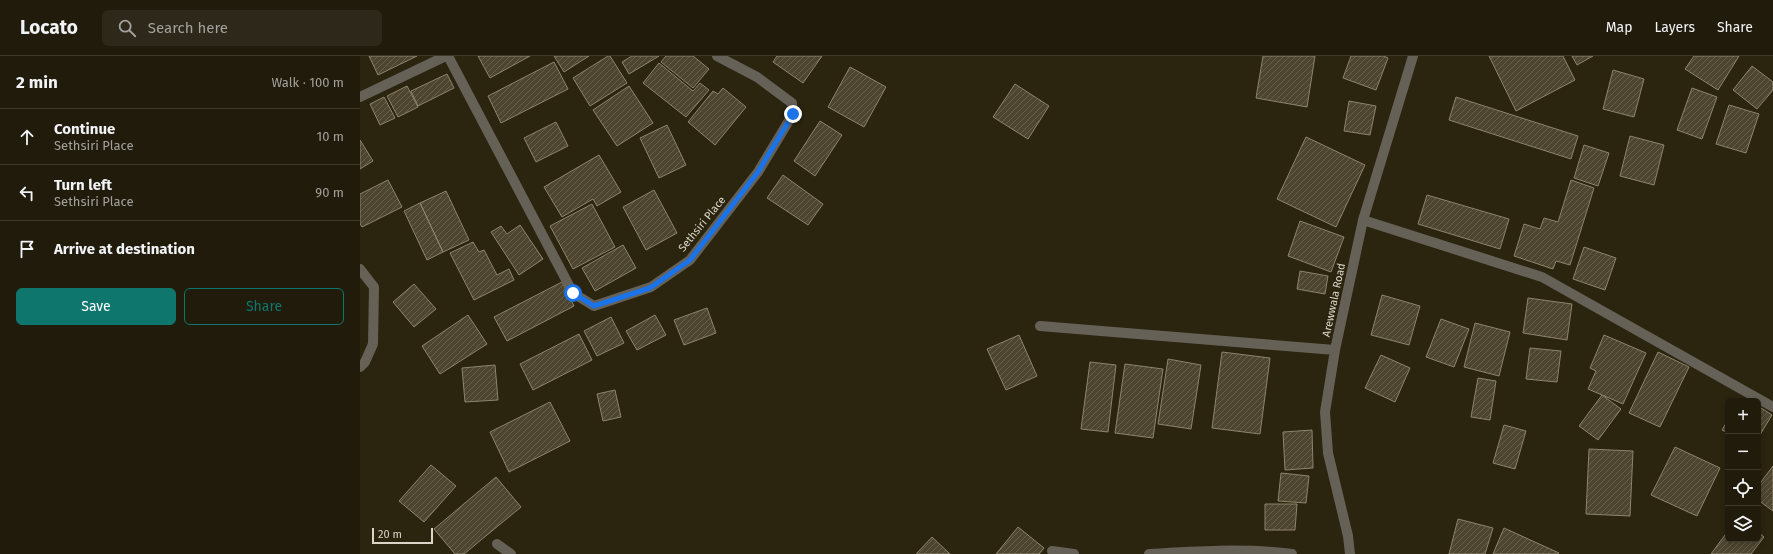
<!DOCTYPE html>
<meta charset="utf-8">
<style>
body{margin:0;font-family:"Fira Sans",sans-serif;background:#2d2819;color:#f1f3f6}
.controls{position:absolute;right:12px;bottom:12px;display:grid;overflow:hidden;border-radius:6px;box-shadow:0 2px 6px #0003}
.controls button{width:36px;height:36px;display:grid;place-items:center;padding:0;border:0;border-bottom:1px solid #3d392c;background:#201b0b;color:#f1f3f6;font:20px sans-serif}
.scale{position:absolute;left:12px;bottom:10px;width:61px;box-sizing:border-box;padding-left:4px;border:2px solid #dad5c8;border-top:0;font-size:11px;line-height:14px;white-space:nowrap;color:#dad5c8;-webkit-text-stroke:3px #2b240f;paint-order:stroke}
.stop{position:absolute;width:12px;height:12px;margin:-9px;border:3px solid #1a73e8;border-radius:50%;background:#fff}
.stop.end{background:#1a73e8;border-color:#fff;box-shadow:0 1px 4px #0008}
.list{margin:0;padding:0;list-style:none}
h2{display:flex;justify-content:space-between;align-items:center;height:52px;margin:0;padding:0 16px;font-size:17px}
h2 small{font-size:13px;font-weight:400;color:#a2a19d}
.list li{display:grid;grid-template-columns:26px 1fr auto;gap:12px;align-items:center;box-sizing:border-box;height:56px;padding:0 16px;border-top:1px solid #3d392c}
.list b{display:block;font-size:15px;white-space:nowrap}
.list p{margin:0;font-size:13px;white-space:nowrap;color:#a2a19d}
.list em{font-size:13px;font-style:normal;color:#a2a19d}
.actions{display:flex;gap:8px;padding:12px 16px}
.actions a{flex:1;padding:9px 0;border:1px solid #0f766e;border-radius:6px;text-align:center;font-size:14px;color:#0f766e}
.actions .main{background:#0f766e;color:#fff}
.icon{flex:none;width:22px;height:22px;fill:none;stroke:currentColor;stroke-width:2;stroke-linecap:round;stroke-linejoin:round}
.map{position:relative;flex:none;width:1413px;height:498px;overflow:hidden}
header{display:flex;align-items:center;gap:24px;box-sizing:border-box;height:56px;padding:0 20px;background:#201b0b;border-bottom:1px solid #3d392c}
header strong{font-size:19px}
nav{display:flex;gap:22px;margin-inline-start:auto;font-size:14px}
.search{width:280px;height:36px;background:#2d2819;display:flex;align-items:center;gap:10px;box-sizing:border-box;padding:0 14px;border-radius:6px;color:#a2a19d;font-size:15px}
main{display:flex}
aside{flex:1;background:#201b0b}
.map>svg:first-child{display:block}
.building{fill:url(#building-hatch);stroke:#8d846c}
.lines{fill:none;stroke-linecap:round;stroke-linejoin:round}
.minor{stroke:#656157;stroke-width:10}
.route{stroke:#1a73e8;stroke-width:5}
.labels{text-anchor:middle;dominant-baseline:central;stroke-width:3;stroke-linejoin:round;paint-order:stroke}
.street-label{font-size:11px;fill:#dad5c8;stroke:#2b240f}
</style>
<header>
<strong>Locato</strong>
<div class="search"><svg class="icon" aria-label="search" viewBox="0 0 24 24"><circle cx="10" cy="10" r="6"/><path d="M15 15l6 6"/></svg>Search here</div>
<nav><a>Map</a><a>Layers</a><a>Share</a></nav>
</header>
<main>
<aside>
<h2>2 min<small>Walk · 100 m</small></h2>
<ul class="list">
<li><svg class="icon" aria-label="ahead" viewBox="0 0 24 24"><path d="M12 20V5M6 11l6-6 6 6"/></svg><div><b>Continue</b><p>Sethsiri Place</p></div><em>10 m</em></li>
<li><svg class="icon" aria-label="left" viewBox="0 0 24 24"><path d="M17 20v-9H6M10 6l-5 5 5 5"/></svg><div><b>Turn left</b><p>Sethsiri Place</p></div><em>90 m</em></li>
<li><svg class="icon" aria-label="arrive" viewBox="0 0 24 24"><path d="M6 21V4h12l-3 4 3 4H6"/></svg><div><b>Arrive at destination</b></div></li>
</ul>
<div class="actions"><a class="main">Save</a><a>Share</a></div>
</aside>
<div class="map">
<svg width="1413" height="498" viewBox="0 0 1413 498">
<defs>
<pattern id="building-hatch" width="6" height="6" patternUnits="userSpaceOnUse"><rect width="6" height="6" fill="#4d452f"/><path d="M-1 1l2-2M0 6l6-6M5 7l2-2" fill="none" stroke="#665f4c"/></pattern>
</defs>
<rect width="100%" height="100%" fill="#2b240f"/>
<path class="building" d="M9,0H57L18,19Z
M118,0H170L130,22Z
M194,0H229L204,16Z
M248,0H250L267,27L230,50L213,22Z
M272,0H299L269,18L262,6Z
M306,0H333L349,13L333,32L301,6Z
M417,0H462L443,27L413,6Z
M903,0H955L947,51L896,42Z
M991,0H1024L1028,2L1016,34L983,22Z
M1129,0H1203L1215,24L1156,55Z
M1212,0H1233L1217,9Z
M1334,0H1379L1358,34L1325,13Z
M194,6L208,33L141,67L128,40Z
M299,7L333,35L340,27L349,34L326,61L283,27Z
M1392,10L1413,26V34L1397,53L1373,34Z
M490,11L526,31L504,71L468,51Z
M1253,14L1284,23L1274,61L1243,53Z
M87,18L94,32L58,50L51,35Z
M655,28L689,50L668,83L633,61Z
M47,30L58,51L38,61L27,40Z
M269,30L293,67L257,90L233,54Z
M363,32L386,51L355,89L328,66L353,35L358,38Z
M1332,32L1357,41L1342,83L1317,74Z
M24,41L35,62L20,69L10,48Z
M1096,41L1218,80L1211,103L1089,64Z
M989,45L1016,50L1010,79L984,75Z
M1369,49L1399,58L1386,97L1356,88Z
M460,65L482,79L455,120L434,105Z
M196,66L208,90L176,106L164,82Z
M307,69L326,109L299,122L280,82Z
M1270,80L1304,89L1294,129L1260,120Z
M946,81L1005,109L976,171L917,143Z
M0,84L13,105L0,113Z
M1224,89L1249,97L1238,130L1214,122Z
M239,99L261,136L237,150L233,143L202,161L184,131Z
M423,119L463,148L448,169L407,142Z
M28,124L42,151L2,171L0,168V138Z
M1211,124L1234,132L1210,209L1196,205L1193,213L1154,200L1164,168L1180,173L1184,162L1198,166Z
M294,134L317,177L286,194L263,151Z
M86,135L109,184L83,196L60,147Z
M1067,139L1149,163L1140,193L1058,168Z
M60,147L83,196L67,204L44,155Z
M232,148L255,191L213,213L190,170Z
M940,165L984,181L971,216L928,200Z
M160,169L183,203L159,219L131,176L141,170L147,178Z
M113,186L119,196L124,194L137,219L149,213L154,224L114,244L90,197Z
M263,189L276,212L235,235L222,212Z
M1224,191L1256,202L1245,234L1213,223Z
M940,215L968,220L965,238L937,233Z
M202,226L214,250L147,285L134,261Z
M54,228L76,253L54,271L33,246Z
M1022,239L1060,250L1049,289L1011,279Z
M1168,242L1212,248L1207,284L1163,277Z
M347,252L356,277L324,289L314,264Z
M108,259L127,288L80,318L62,290Z
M295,259L306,279L277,294L266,275Z
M251,261L264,287L237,300L224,275Z
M1081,263L1109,273L1094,311L1066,301Z
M1115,267L1150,276L1139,320L1104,311Z
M219,278L232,304L173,334L160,308Z
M659,279L677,320L646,334L627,293Z
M1244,279L1286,297L1263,348L1228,333L1236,315L1230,312Z
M1170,292L1201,295L1197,326L1166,323Z
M862,296L910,302L900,378L852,372Z
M1298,296L1329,311L1300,371L1269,357Z
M1021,299L1050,312L1035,346L1005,332Z
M808,303L841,309L831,373L798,368Z
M730,306L756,309L748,376L721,373Z
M765,308L803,313L793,382L755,377Z
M135,309L138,344L105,346L102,312Z
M1118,322L1136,325L1130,364L1111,361Z
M255,334L261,361L243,365L237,338Z
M1242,339L1261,353L1238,384L1219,370Z
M190,346L210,385L149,416L130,376Z
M1398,350L1412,359L1398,382Z
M1368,364V377L1362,374Z
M1144,369L1166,375L1155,413L1133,407Z
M952,374L953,412L925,414L923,376Z
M1315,391L1360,412L1337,460L1291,439Z
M1229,393L1273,395L1270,460L1226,458Z
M71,409L96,430L64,466L39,445Z
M1413,410V455L1398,444V430Z
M921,417L949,420L946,447L918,445Z
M136,421L161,451L104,498H95L74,473Z
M905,448H937L935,474H905Z
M1098,463L1133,472L1125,498H1089Z
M658,471L684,492L679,498H636Z
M1144,472L1199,497L1198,498H1133Z
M1368,475V483H1398V476L1404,481L1391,498H1351Z
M572,481L590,498H556Z"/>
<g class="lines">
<path class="minor" d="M88,0L213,237L234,250L291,231L330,204L398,116L433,58L432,47L397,21L357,0
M0,41L86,0
M1003,164L1182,221L1413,351
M0,213L14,231L13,288L5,306L0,311
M680,270L975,294
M137,488L151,498
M692,495L714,498
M789,498C834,495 887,492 932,498
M990,498L988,480L968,397L965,356L975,294L1003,164L1053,0"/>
</g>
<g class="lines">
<path class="route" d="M213,237L234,250L290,232L330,204L398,116L433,58"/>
</g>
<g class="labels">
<g class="street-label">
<text transform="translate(342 168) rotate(-51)">Sethsiri Place</text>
<text transform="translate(974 244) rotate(-78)">Arewwala Road</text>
</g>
</g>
</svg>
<div class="controls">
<button>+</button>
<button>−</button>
<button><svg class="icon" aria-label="locate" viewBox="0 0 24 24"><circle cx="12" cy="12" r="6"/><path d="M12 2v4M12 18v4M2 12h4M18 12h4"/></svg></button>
<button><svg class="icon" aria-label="layers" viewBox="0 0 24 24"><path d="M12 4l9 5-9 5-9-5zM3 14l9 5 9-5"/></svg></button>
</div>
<div class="scale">20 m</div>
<div class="stop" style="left:213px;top:237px"></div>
<div class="stop end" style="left:433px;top:58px"></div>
</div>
</main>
